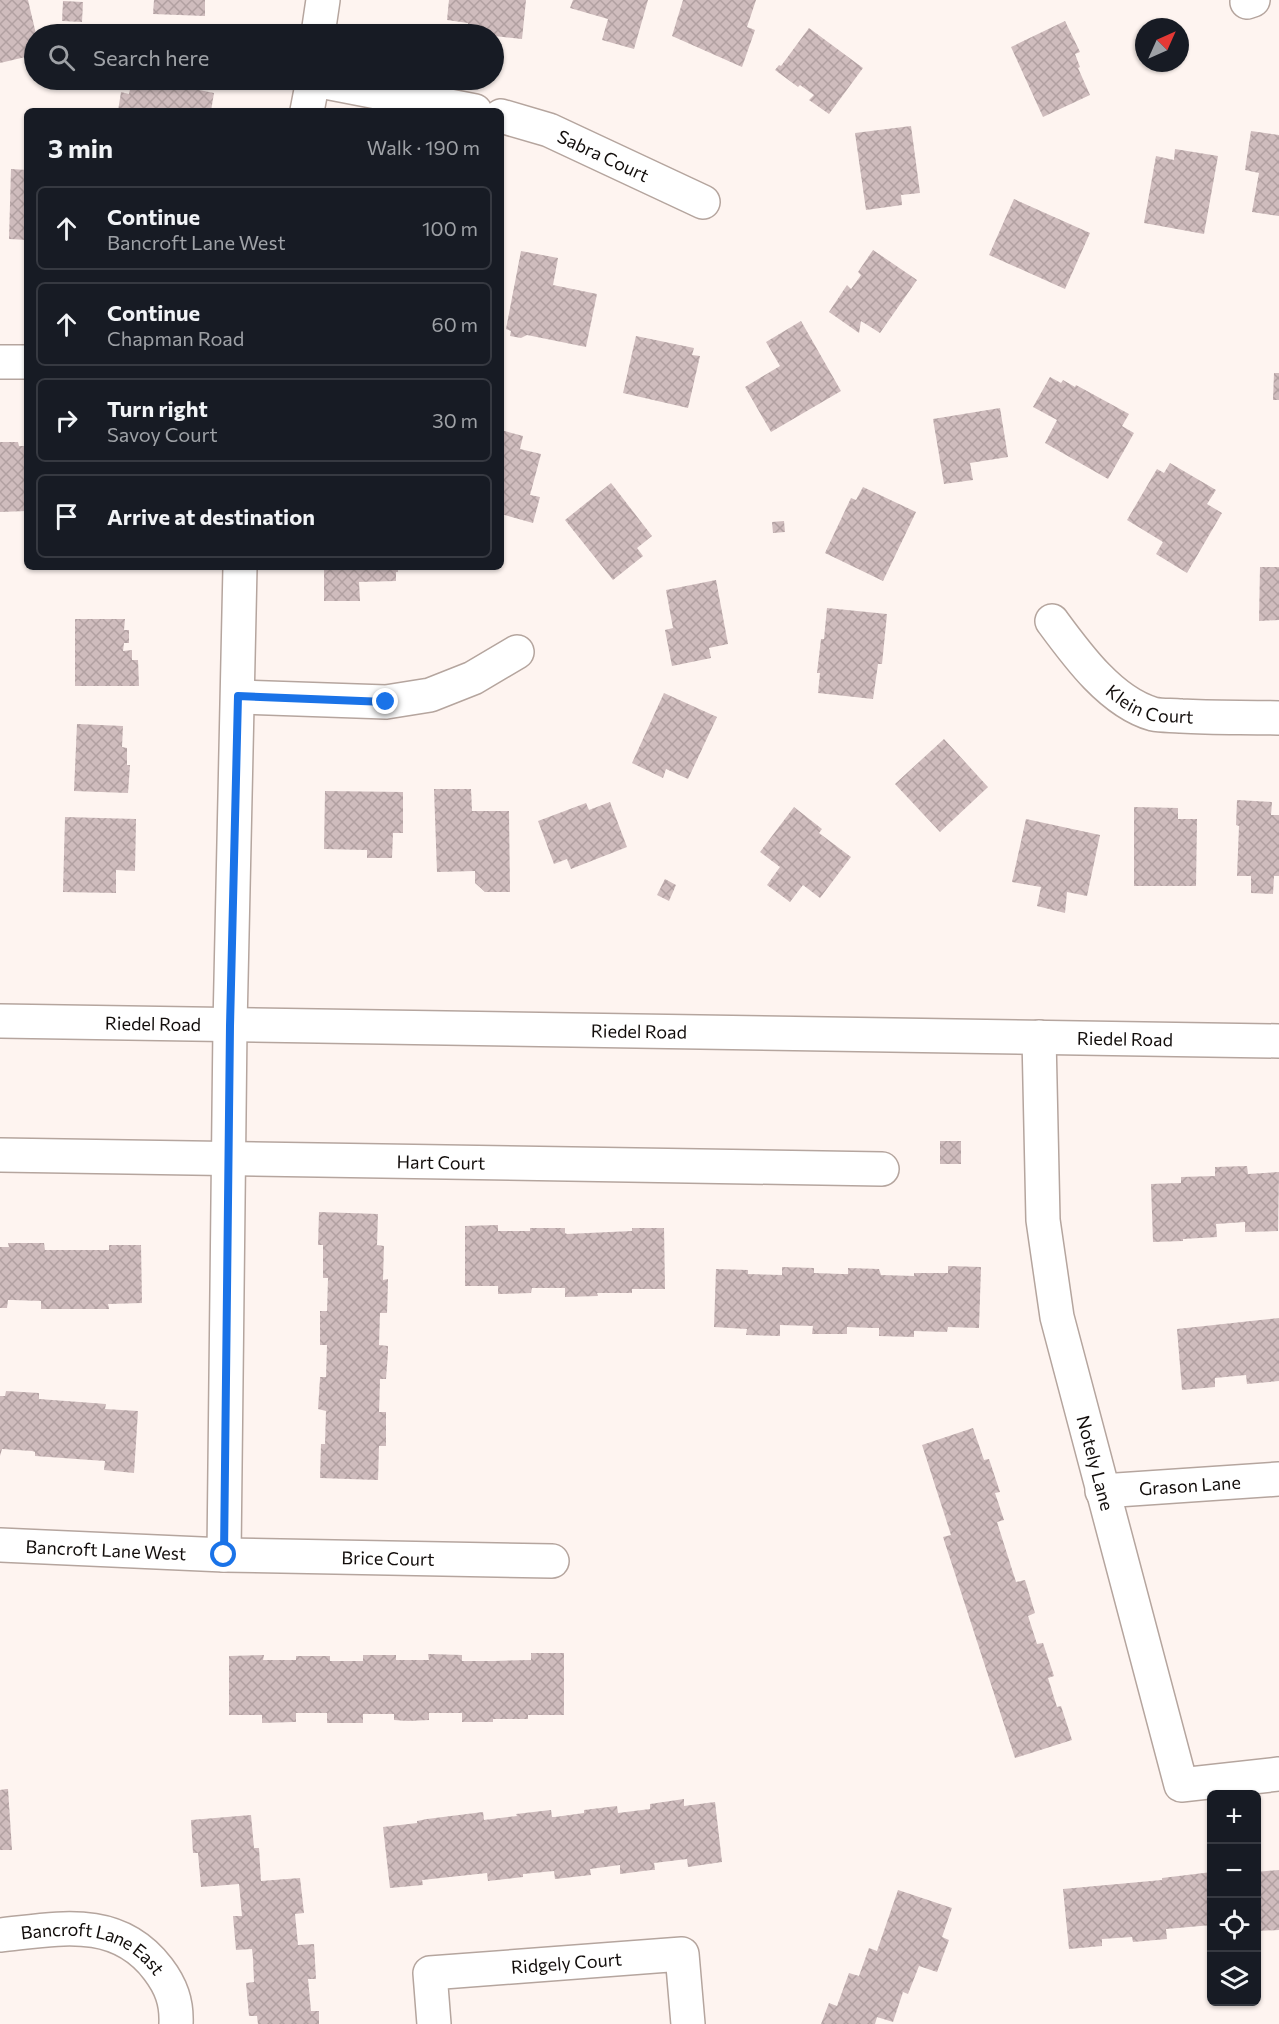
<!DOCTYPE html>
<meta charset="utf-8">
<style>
body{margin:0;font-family:Commissioner,sans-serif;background:#242831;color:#f1f3f6}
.controls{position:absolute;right:18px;bottom:18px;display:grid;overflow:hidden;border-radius:9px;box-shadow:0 2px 4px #0004}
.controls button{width:54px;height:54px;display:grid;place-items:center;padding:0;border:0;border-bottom:2px solid #363941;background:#171b24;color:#f1f3f6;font:30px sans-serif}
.compass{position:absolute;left:1135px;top:18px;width:54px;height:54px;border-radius:50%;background:#171b24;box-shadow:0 2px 4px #0004;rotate:45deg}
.stop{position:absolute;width:18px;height:18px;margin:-14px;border:4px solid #1a73e8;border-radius:50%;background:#fff}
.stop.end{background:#1a73e8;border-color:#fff;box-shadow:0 2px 6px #0008}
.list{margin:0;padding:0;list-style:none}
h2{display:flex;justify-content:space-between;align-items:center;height:78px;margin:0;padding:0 24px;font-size:26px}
h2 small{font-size:20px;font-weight:400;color:#9ea1a6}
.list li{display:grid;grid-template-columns:39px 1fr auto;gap:18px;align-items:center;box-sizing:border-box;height:84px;margin:0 12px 12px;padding:0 12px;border:2px solid #363941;border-radius:9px}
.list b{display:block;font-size:22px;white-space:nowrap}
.list p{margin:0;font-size:20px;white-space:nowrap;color:#9ea1a6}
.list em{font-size:20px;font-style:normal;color:#9ea1a6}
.icon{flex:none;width:33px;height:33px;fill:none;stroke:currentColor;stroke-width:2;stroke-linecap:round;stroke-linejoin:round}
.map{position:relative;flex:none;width:1279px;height:2024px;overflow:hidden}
.search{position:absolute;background:#171b24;box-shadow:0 2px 4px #0004;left:24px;top:24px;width:480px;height:66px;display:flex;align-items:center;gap:15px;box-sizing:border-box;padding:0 21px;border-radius:33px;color:#9ea1a6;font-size:22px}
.panel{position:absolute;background:#171b24;box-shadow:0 2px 4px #0004;left:24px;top:108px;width:480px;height:462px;border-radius:9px}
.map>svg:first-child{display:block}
.building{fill:url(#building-cross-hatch)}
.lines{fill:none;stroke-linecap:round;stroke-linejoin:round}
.minor-casing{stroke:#b5a59e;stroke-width:36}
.minor{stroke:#fff;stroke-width:33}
.route{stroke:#1a73e8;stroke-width:8}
.labels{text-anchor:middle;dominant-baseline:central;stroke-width:4.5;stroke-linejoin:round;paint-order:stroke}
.street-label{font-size:18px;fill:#120d0b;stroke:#fff}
</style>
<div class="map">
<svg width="1279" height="2024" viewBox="0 0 1279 2024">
<defs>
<pattern id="building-cross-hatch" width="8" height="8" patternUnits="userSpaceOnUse" patternTransform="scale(1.5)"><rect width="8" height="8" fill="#cfbcbd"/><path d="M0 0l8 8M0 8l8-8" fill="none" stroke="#b1a0a1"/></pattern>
</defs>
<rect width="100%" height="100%" fill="#fef4f0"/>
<path class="building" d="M0,0H28L36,34H34V55L0,63Z
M154,0H205V16L153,14Z
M449,0H526L522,39L467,33L468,23L447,20Z
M573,0H648L634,49L602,40L608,19L570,8Z
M683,0H756L747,27L755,30L742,67L672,36Z
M63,1L83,2L82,22L62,21Z
M1065,21L1080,52L1075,54L1080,67L1078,68L1090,95L1043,117L1011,47Z
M809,28L863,68L829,114L809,100L814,95L800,85L798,87L775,70L779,65L781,66Z
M132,80H213L212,83L205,82L203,87L195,85L194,89L214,93L211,111H118L121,92L129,94Z
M911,126L920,193L901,195L902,205L866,210L855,133Z
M1251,131L1279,135V216L1252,212L1259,173L1245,170Z
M1175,149L1218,156L1204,234L1144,223L1156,156L1174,160Z
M11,169L27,170V240L9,239Z
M1014,199L1090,233L1065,289L989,255Z
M873,250L917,280L880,333L861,321L859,333L829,312L847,285L851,289L859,278L861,275L858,272Z
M521,251L558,258L553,285L597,294L586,347L527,335L521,338L510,336L511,331L506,329Z
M801,321L841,391L771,432L745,387L780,366L766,342Z
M636,336L694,348L692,355L700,356L688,408L623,393Z
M1274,373H1279V400H1273Z
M1050,377L1061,383L1063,380L1075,387L1076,385L1129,414L1122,426L1134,433L1108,479L1045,443L1057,420L1033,407Z
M1000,408L1008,457L970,463L973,480L944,484L933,419Z
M501,430L523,436L520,449L541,454L530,495L540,497L533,523L501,514Z
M0,442H18L19,446H27V511L0,512Z
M1170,463L1216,490L1207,504L1222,513L1187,573L1156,554L1163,542L1127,520L1157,469L1164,473Z
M611,483L652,536L637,548L643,556L613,580L565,520Z
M863,487L916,512L883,581L825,553L851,498L856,500Z
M784,521L785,532L773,533L772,522Z
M324,567H398V572H396V581L359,582L360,601H324Z
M1260,567H1279V620L1259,621Z
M716,580L728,644L709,648L711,658L672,666L665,630L673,628L666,590Z
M827,608L887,614L882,664H878L873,699L818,693L820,673H817L821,639H824Z
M75,619H125L124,630H129V643H124L123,651L132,650V660H138L139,686H75Z
M664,693L717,717L688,779L666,769L663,778L632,763Z
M77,724L123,726L122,747L127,748V765H130L128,793L74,791Z
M944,739L988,787L940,832L895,784Z
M434,789H471L472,811H509L510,892H485L475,883V871L437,872Z
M325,791L403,792V833H393L392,858H367V850L324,849Z
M1237,800L1272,802L1271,815H1279V876H1274L1273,894L1251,893V876H1237L1239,826L1236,825Z
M610,802L627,847L571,869L567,859L554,864L538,821L586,803L589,810Z
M794,807L822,829L819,833L851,857L820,898L803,885L790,902L767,885L780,867L760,852Z
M1134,807L1178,808V819H1197L1196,886H1134Z
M65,817L136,819L135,871L116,870V893L63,892Z
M1026,819L1100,835L1087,896L1067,892L1065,913L1037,906L1041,887L1012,882Z
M665,879L676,885L669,901L657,895Z
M940,1141H961V1164H940Z
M1247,1166L1248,1174L1279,1172L1278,1231L1245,1232V1222L1216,1224L1217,1237L1183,1239V1241L1153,1242L1151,1184L1181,1183V1177L1215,1176V1167Z
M319,1212L378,1214L377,1245L384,1246L383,1280L388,1279V1282L387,1313H380L379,1345L388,1346V1352L386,1379H380L379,1412H386V1446H379L378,1480L320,1478L321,1444H325L326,1411L318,1409L320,1379V1377H326L327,1345H320V1311H327L328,1278H323V1245H318Z
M498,1225V1231H530V1228H565V1233L567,1234L632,1231V1228H664L665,1289H632V1293H597L598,1296L565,1297V1288H532L531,1293L498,1294V1286H465V1226Z
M8,1243H44L45,1250H109V1245H141L142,1303L108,1304L109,1309H41V1301L13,1300H8L7,1308H0V1247H9Z
M948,1266L981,1267L979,1328L948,1327L947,1332L914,1331V1337L879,1336V1328H873L847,1327V1334H812L813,1326L780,1325V1336L746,1335L747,1329L714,1327L716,1269L748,1270V1274L782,1275V1267L814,1268V1273L842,1274H848V1268L879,1269L881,1275L914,1276V1273H948Z
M1279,1318V1381L1247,1384L1246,1375L1215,1378V1387L1182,1390L1177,1329Z
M6,1391L39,1393V1399L106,1404L105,1409L138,1411L134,1473L104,1470L105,1461L35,1456V1452L32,1451L2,1449L0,1456V1396H5Z
M973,1428L984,1460L989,1459L1000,1492L995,1493L1004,1520L997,1522L1016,1582L1025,1580L1035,1613L1028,1616L1037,1644L1043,1643L1054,1676L1048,1678L1057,1707L1061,1706L1072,1740L1015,1758L943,1537L951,1535L922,1445Z
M531,1653H564V1715H528V1719H493V1722H462V1713H429V1720L408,1721L394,1720V1714H363V1723H327V1713H296V1722H293L262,1723V1715H229V1656L264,1655L263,1660H296V1656H330V1661H363V1655H396V1660H429L428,1654L462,1655V1661H494L531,1660Z
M6,1789H8L12,1850H0V1790Z
M684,1799V1806L715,1802L722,1862L688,1867L687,1859L654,1863L655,1870H651L620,1874V1865L590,1869L591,1875L555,1879L554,1871L523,1874V1877L488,1881L487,1873L422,1880L423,1885L390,1888L383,1827L417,1823V1821L427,1819L483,1812L484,1820L517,1816L516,1814L551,1810L552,1817H555L584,1813V1810L617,1806L618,1813L650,1809V1804Z
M251,1815L254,1848H259L261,1881L300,1878L304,1913L295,1914L298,1945L314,1944L316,1979H308L311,2011H319V2024H258L257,2016H249L246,1983L254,1982L253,1958L252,1949L236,1950L233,1916H242L239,1884L201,1887L198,1853H193L191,1820Z
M1279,1870V1930L1256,1931V1872Z
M1212,1872V1925L1166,1929L1167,1939L1133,1942L1132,1937L1102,1939V1946L1069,1949L1063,1889L1162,1880V1878Z
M898,1890L952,1908L942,1937L949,1940L937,1972L919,1966L908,1994L903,1992L893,2022L877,2017L875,2024H821L829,2003L837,2006L849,1973L859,1976L869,1948L877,1951Z"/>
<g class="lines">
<defs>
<g id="minor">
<path d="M1247,2L1253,0"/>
<path d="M318,34L323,0"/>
<path d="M315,80L475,111"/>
<path d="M307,111L313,80"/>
<path id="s1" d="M501,116L549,130L703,202"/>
<path d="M0,362H27"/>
<path id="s2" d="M1052,621C1077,655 1111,702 1153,714C1162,716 1172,715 1181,716C1214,718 1246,717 1279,718"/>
<path d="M238,697L386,702L430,695L473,678L517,652"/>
<path id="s3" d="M0,1021L1279,1041"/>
<path id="s4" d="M1039,1037L1043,1220L1057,1317L1181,1785L1279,1774"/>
<path id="s5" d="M0,1155L882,1169"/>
<path id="s6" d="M1102,1491L1279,1479"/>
<path id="s7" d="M0,1545L224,1555L230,1026L240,567"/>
<path id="s8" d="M224,1555L552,1561"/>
<path id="s9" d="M0,1935C58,1929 117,1915 158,1969C171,1986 177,2002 176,2024"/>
<path id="s10" d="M434,2024L430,1973L682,1954L688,2024"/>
</g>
</defs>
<use href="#minor" class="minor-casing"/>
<use href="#minor" class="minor"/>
</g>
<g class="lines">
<path class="route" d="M224,1555L230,1026L238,696L386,702"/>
</g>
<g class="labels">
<g class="street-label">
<text stroke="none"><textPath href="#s1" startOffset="110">Sabra Court</textPath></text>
<text stroke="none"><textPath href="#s2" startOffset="134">Klein Court</textPath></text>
<text stroke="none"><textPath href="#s3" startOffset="153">Riedel Road</textPath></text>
<text stroke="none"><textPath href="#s3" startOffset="639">Riedel Road</textPath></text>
<text stroke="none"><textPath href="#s3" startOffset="1125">Riedel Road</textPath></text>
<text stroke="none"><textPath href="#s5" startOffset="441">Hart Court</textPath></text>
<text stroke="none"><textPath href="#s4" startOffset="432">Notely Lane</textPath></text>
<text stroke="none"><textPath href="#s6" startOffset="88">Grason Lane</textPath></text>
<text stroke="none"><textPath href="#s7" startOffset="106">Bancroft Lane West</textPath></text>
<text stroke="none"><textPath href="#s8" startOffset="164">Brice Court</textPath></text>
<text stroke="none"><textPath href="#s9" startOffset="98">Bancroft Lane East</textPath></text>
<text stroke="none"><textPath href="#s10" startOffset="188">Ridgely Court</textPath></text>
</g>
</g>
</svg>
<div class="controls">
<button>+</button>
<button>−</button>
<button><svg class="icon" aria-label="locate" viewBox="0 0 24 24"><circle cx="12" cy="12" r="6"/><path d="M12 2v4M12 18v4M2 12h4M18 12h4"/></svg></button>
<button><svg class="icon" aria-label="layers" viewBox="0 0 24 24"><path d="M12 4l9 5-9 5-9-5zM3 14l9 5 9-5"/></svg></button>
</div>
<svg class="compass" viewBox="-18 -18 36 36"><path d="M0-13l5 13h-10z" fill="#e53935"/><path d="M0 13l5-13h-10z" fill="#9ea1a6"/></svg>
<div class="stop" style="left:224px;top:1555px"></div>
<div class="stop end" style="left:386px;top:702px"></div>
<div class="search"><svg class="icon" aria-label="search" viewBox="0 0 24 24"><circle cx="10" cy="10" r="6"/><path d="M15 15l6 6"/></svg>Search here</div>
<section class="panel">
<h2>3 min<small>Walk · 190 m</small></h2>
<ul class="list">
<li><svg class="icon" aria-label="ahead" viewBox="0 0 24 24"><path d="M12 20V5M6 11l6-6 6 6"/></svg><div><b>Continue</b><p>Bancroft Lane West</p></div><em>100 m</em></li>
<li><svg class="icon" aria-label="ahead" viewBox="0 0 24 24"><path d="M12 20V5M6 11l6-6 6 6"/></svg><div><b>Continue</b><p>Chapman Road</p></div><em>60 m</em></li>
<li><svg class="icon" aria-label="right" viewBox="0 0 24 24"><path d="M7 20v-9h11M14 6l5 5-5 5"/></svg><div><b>Turn right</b><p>Savoy Court</p></div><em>30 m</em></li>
<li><svg class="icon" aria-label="arrive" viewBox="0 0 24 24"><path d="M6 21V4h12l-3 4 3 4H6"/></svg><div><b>Arrive at destination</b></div></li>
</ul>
</section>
</div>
